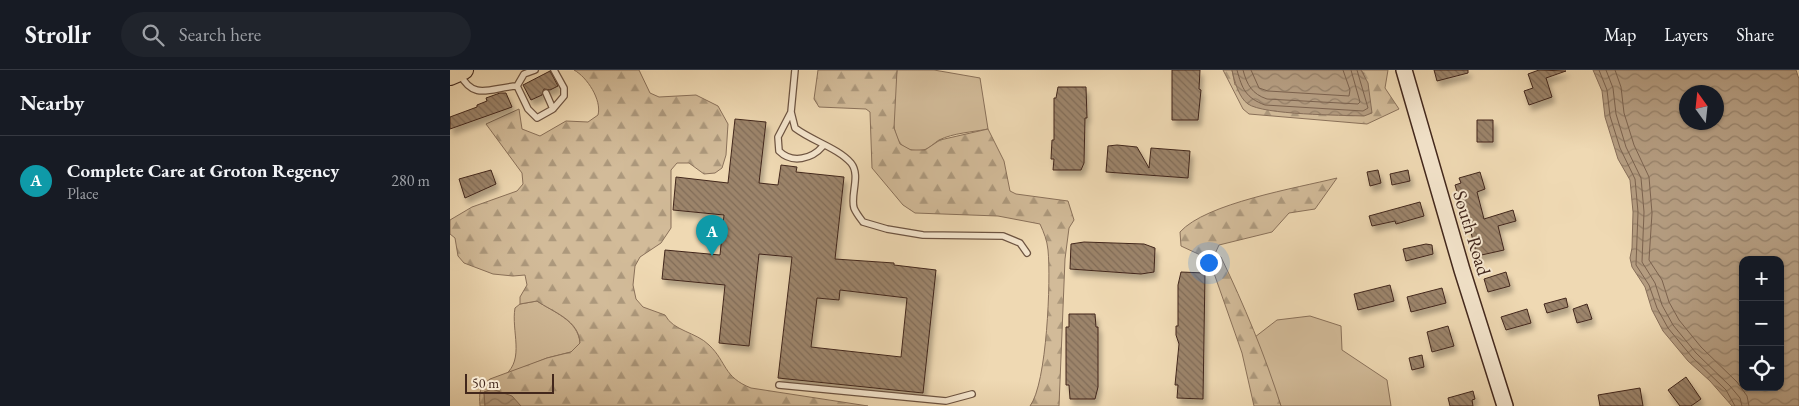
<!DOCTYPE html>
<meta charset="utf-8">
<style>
body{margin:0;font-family:"EB Garamond",serif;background:#20242c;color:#f1f3f6}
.controls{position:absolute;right:15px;bottom:15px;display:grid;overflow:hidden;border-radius:10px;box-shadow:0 1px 4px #0004}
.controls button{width:45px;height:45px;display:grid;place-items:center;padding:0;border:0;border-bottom:1px solid #363941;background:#171b24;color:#f1f3f6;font:25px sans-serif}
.compass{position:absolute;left:1229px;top:15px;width:45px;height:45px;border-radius:50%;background:#171b24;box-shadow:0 1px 4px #0004;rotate:345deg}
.scale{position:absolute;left:15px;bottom:12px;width:89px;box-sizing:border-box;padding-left:5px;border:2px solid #42271c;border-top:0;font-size:14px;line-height:18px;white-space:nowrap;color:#42271c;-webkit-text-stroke:4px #f5e6ce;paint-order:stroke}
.you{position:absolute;left:758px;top:192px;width:18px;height:18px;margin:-12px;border:4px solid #fff;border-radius:50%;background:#1a73e8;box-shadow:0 0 0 8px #1a73e833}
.badge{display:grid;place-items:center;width:32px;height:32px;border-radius:50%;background:#c59692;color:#fff;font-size:16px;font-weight:700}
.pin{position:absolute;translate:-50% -41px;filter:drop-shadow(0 1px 2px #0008)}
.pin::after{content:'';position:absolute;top:26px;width:18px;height:15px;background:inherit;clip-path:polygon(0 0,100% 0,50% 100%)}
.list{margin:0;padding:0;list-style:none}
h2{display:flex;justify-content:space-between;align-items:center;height:65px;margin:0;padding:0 20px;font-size:21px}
h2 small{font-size:16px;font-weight:400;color:#9ea1a6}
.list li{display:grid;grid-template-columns:32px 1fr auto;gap:15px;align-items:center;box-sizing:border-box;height:90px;padding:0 20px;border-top:1px solid #363941}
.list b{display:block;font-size:19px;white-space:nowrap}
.list p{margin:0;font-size:16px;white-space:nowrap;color:#9ea1a6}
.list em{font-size:16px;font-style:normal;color:#9ea1a6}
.icon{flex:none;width:28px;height:28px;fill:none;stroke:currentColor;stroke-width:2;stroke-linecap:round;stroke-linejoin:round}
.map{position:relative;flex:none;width:1349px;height:336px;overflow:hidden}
header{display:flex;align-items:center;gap:30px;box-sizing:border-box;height:70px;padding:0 25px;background:#171b24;border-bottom:1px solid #363941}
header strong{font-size:24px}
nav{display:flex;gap:28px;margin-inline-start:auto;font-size:18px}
.search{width:350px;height:45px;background:#20242c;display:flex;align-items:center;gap:12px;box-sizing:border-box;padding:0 18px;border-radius:28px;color:#9ea1a6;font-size:19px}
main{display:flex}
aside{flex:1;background:#171b24}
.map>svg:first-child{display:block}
.grass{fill:#d2bb99;stroke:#8a715a}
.forest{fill:url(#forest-firs);stroke:#8a715a}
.water{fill:url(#water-waves);stroke:#866d58;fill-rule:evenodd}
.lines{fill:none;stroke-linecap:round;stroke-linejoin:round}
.shore{stroke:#7b624e;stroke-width:1}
.building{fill:url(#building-back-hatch);stroke:#42271c;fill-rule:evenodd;filter:url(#shadow)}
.service-casing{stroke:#6d5442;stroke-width:8}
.secondary-casing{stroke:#42271c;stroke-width:18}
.primary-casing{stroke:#42271c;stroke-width:20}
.service{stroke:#f5e6ce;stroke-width:5.5}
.secondary{stroke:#f5e6ce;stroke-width:15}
.primary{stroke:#efd9b3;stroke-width:18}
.labels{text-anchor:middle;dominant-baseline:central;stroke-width:4;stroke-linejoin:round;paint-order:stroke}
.street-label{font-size:19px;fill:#42271c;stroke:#f5e6ce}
</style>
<header>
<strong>Strollr</strong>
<div class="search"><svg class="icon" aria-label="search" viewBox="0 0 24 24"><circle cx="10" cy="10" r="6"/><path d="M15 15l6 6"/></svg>Search here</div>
<nav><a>Map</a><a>Layers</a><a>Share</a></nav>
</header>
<main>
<aside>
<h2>Nearby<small></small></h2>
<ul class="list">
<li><span class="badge" style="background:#0f9aa8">A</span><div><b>Complete Care at Groton Regency</b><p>Place</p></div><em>280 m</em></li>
</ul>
</aside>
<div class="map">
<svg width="1349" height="336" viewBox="0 0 1349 336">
<defs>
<pattern id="forest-firs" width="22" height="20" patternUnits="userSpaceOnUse" patternTransform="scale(1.25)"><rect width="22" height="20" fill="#d2bb99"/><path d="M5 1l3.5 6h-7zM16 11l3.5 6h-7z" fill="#ac987c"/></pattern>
<pattern id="water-waves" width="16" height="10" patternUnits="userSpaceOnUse" patternTransform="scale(1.25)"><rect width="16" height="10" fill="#b49c80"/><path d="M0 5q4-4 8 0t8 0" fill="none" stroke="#947f68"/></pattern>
<pattern id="building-back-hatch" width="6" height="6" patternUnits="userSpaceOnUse" patternTransform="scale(1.25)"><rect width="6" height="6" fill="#9c846b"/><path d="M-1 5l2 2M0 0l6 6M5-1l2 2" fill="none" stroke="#816c57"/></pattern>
<filter id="shadow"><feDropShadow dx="3" dy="5.5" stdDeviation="2.5" flood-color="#0004"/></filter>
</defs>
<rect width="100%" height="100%" fill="#efd9b3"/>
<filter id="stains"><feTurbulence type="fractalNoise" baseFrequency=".004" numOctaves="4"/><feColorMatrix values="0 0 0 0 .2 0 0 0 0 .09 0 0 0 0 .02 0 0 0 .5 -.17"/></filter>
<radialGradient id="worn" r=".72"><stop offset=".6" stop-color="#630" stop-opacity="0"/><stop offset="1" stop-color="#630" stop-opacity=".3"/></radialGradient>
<path class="grass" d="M447,0H484L530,8L538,59C523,62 503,63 489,70C484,73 479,79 473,80C431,87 445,24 447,0Z
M87,231C103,242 128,250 130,273L121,282L97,288L55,305C75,289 61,261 65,238L70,234Z
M860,246L891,256L892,280L937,310L941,336H831L805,267L827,250Z"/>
<path class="forest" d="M124,0H189L200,23L209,27L246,25L268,36L278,54L276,85L272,98L265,103L254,104L239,93H227L221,100V158L211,173L190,187L185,196L183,215L186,229L193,237L215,245C223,261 246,262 259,275C277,292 273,307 301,318L418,336H71L34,322L35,336H30C29,323 29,317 40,309L97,288L121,282L130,273C129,250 103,242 87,231L70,234V227L77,215L75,205L63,206L43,204L14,193L8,186L5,168L0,164V150L22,137L67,121L73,114L72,103L36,54L69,39L72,59L90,66L116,51L138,52L148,45C152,30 137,7 124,0Z
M368,0H447L444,58L450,74L461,80H475L490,70L538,59L554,91L560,121L566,124L618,131L624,150L619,158L615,189L609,336H580C597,314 601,209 598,180C597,170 594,163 590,154L548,146L465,143L453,135L422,98L420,42L416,39L369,37L364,29Z
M773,0H782L785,15L914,4L911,0H938L935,18L949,39L917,54L799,44L793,39Z
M887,108L865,139L839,143L822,162L769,175L764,186L771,187C794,235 815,285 831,336H804L792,283L759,189L731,176L730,162C756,133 847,118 887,108Z"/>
<path class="water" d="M782,0H911L918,13L922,43L914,46C891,45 814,45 798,34C789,28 784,10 782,0Z
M1143,0H1346L1349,9V336H1282L1260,311L1238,291L1213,261L1202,240L1195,217L1182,197L1180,188L1182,178L1183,142L1180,110L1168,89L1155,47L1152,21ZM1266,22V52H1236V22ZM1293,190H1330V317H1293Z
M42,319L62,326L71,336H35L34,322Z"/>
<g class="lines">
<path class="shore" d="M787,0C792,19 796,28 815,35L913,41L918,38L907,0
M793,0C797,15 802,24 817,29L908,34L910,32L901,0
M801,0L809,18L818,21L899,26L900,20L893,0
M1149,0L1157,20L1160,46L1170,78L1185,109L1188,142L1186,195L1199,215L1207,238L1218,258L1242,287L1276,320L1285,336
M1156,0L1163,18L1166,44L1176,77L1191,108L1194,142L1192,192L1205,213L1212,235L1223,255L1246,283L1280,316L1290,328L1292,336
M1165,0L1171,17L1174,43L1184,75L1199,107L1202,143L1199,190L1212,210L1219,232L1229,250L1251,277L1287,312L1297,326L1299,336"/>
</g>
<path class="building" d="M722,0H750L749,19L751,20L748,50H722Z
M984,0H1018V3L987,11Z
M1089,0L1116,1L1096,8L1102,27L1079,35L1074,21L1083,18L1078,4Z
M100,1L108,16L100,20L94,19L92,25L81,30L73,15Z
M608,17H636L637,48H635L634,93L631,100H603L604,89H601L602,70H604V28H606Z
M50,23H56L62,37L0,59V47L27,37V35L37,31L36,28Z
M285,49L316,52L309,113L328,115L331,95L347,97L346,102L394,107L385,189L444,193V195L486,200L473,323L328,308L342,187L309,184L299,276L269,273L275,215L212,209L215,180L270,185L274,145L223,140L226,107L278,113ZM390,220L457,228L451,287L361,277L367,228L389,230Z
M1027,50H1043V72H1027Z
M667,75L687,77L699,98L701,78L740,81L738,108L656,102L658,76Z
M41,100L46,114L15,128L9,109Z
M928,100L931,113L920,116L917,102Z
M958,100L960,111L942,115L940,104Z
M1030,102L1035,119L1027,122L1034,149L1063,140L1066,151L1048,156L1054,180L1027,186L1019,155H1017L1005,115L1011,113L1009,108Z
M970,132L974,146L946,154L945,151L922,156L919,146Z
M634,172L694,174L705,178L704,202L691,204L620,199L621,174Z
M976,174L982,175L983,184L956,191L953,179Z
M731,202L755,203L753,329L727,328L728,315H725L729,274L726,265V256H728V215Z
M1056,202L1060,216L1038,222L1034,209Z
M940,215L944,231L908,240L904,224Z
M992,218L996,233L961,242L957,227Z
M1116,228L1118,237L1097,243L1094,234Z
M1137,234L1142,249L1127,253L1123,239Z
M1077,239L1081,253L1056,260L1051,247Z
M619,244H645L646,257H648V317L645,329H620L619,315H616V257H619Z
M998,256L1004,276L982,282L977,262Z
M972,285L974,297L962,300L959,288Z
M1236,307L1251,329L1241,336H1230L1218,320Z
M1190,318L1193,336H1150L1148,325Z
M1023,321L1025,329L1022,330L1023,336H1000L998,328Z"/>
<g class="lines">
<defs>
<path id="service" d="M345,0L341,42L345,58C362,71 388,78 401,93C411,105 400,125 404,138C406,143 410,148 413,152L437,159L473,165L553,166L570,173L577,183
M10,4C24,32 42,17 67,16
M67,16L78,39L87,48L103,39L114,26V18L104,0
M67,16L74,4L85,0
M96,23L103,39
M341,42L328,67L329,81C342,94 362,89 373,76
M329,315L496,331L522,324"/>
<path id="secondary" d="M954,0L1012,200L1055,336"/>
<path id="primary" d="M0,6L14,0"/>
</defs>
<use href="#service" class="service-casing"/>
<use href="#secondary" class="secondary-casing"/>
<use href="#primary" class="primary-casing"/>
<use href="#service" class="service"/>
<use href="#secondary" class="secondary"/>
<use href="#primary" class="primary"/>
</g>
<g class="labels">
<g class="street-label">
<text transform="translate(1022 163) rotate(73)">South Road</text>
</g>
</g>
<rect width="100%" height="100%" filter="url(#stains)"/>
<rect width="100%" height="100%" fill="url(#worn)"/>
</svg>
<div class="controls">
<button>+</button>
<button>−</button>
<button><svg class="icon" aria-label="locate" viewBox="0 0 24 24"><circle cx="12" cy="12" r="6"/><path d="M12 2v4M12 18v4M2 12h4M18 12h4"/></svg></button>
</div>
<svg class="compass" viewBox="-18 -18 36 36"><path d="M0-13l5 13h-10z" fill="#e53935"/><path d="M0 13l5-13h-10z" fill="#9ea1a6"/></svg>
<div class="scale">50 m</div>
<div class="you"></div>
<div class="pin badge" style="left:262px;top:186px;background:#0f9aa8">A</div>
</div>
</main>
